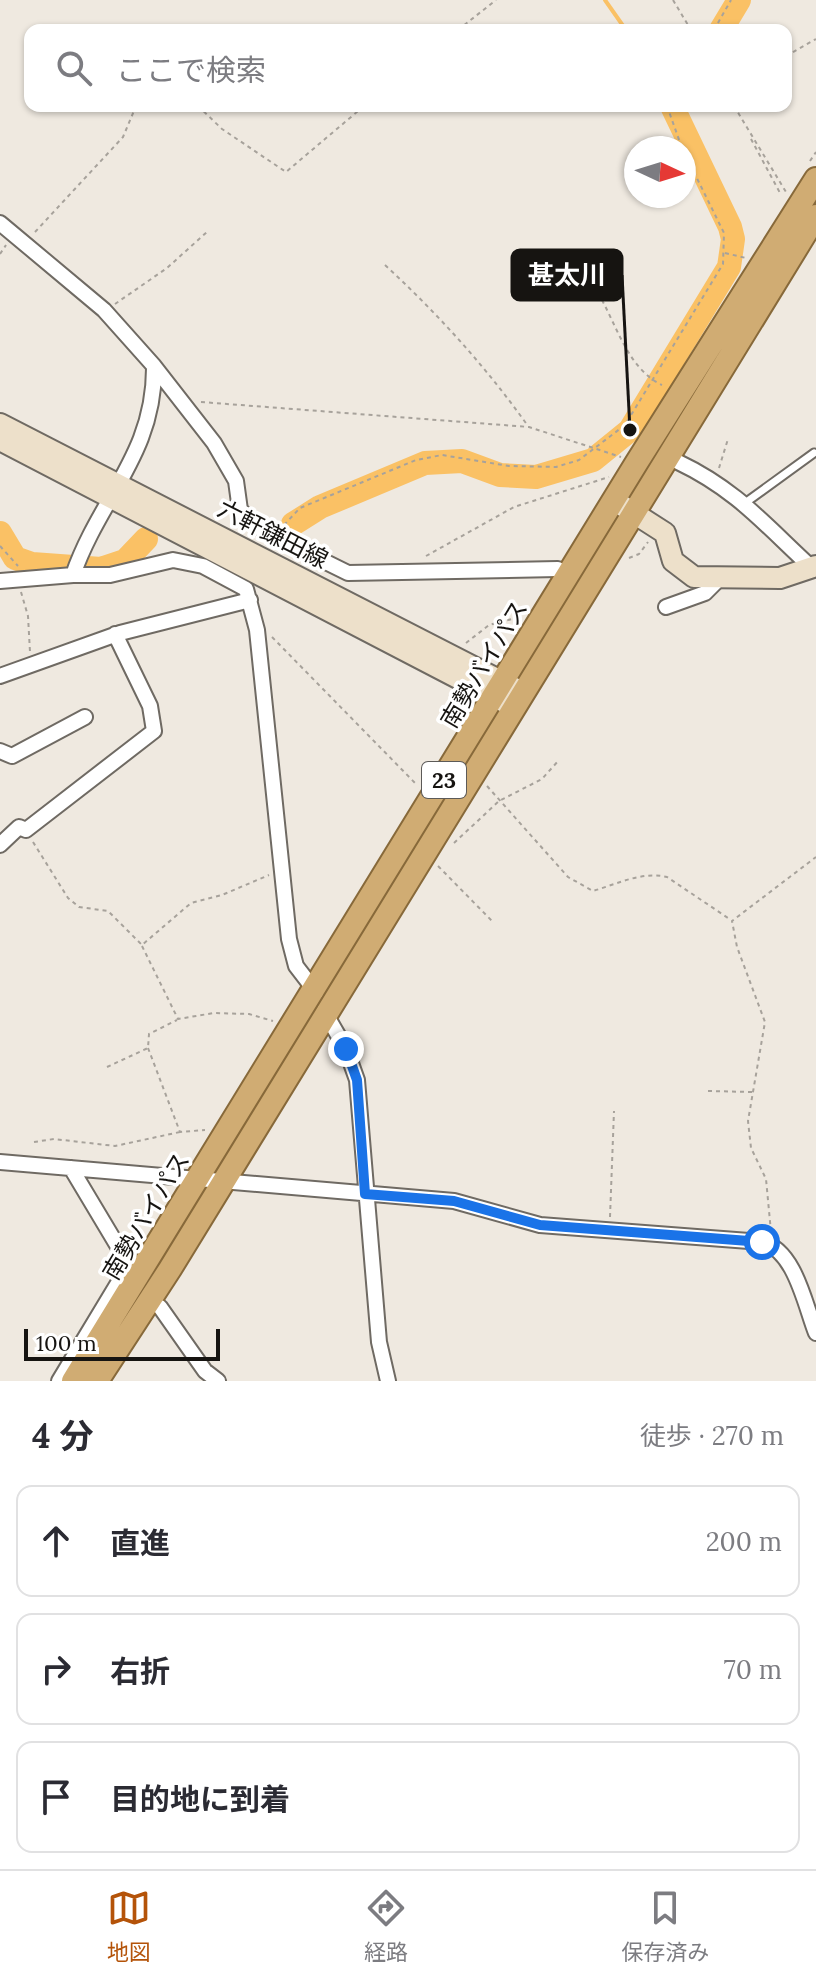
<!DOCTYPE html>
<html lang="ja">
<meta charset="utf-8">
<style>
body{margin:0;font-family:Lora,"Noto Sans JP",serif;background:#f2f2f3;color:#2b2b33}
.compass{position:absolute;left:624px;top:136px;width:72px;height:72px;border-radius:50%;background:#fff;box-shadow:0 2px 6px #0004;rotate:94deg}
.scale{position:absolute;left:24px;bottom:20px;width:196px;box-sizing:border-box;padding-left:8px;border:4px solid #161411;border-top:0;font-size:22px;line-height:28px;white-space:nowrap;color:#161411;-webkit-text-stroke:6px #fff;paint-order:stroke}
.stop{position:absolute;width:24px;height:24px;margin:-18px;border:6px solid #1a73e8;border-radius:50%;background:#fff}
.stop.end{background:#1a73e8;border-color:#fff;box-shadow:0 2px 8px #0008}
.list{margin:0;padding:0;list-style:none}
h2{display:flex;justify-content:space-between;align-items:center;height:104px;margin:0;padding:0 32px;font-size:34px}
h2 small{font-size:26px;font-weight:400;color:#7c7c81}
.list li{display:grid;grid-template-columns:52px 1fr auto;gap:24px;align-items:center;box-sizing:border-box;height:112px;margin:0 16px 16px;padding:0 16px;border:2px solid #e1e1e2;border-radius:16px}
.list b{display:block;font-size:30px;white-space:nowrap}
.list em{font-size:26px;font-style:normal;color:#7c7c81}
.icon{flex:none;width:44px;height:44px;fill:none;stroke:currentColor;stroke-width:2;stroke-linecap:round;stroke-linejoin:round}
.map{position:relative;flex:none;width:816px;height:1381px;overflow:hidden}
.search{position:absolute;background:#fff;box-shadow:0 2px 6px #0004;left:24px;right:24px;top:24px;height:88px;display:flex;align-items:center;gap:20px;box-sizing:border-box;padding:0 28px;border-radius:16px;color:#7c7c81;font-size:30px}
.sheet{height:488px;background:#fff}
nav{display:flex;justify-content:space-around;align-items:center;box-sizing:border-box;height:112px;border-top:2px solid #e1e1e2;background:#fff;font-size:22px;color:#7c7c81}
nav a{display:grid;justify-items:center;gap:4px}
nav .on{color:#b45309}
.map>svg:first-child{display:block}
.lines{fill:none;stroke-linecap:round;stroke-linejoin:round}
.stream{stroke:#fac165;stroke-width:4}
.river{stroke:#fac165;stroke-width:24}
.service-casing{stroke:#6f6a63;stroke-width:11}
.minor-casing{stroke:#6f6a63;stroke-width:18}
.secondary-casing{stroke:#6f6a63;stroke-width:24}
.trunk-casing{stroke:#87693a;stroke-width:26}
.path{stroke:#a7a29b;stroke-width:2;stroke-dasharray:4 4;stroke-linecap:butt}
.service{stroke:#fff;stroke-width:7}
.minor{stroke:#fff;stroke-width:14}
.secondary{stroke:#ede0ca;stroke-width:20}
.trunk{stroke:#d0ac73;stroke-width:22}
.route{stroke:#1a73e8;stroke-width:10}
.labels{text-anchor:middle;dominant-baseline:central;stroke-width:7;stroke-linejoin:round;paint-order:stroke}
.shield{fill:#fff;stroke:#5c5a58;stroke-width:2}
.shield-label{font-size:22px;font-weight:bold;fill:#161411}
.street-label{font-size:24px;fill:#161411;stroke:#fff}
.leader{fill:none;stroke:#161411;stroke-width:3}
.callout-dot{fill:#161411;stroke:#fff;stroke-width:3}
.callout{fill:#161411;stroke:#161411;stroke-width:3}
.callout-label{font-size:26px;text-anchor:middle;font-weight:bold;fill:#fff}
</style>
<div class="map">
<svg width="816" height="1381" viewBox="0 0 816 1381">
<rect width="100%" height="100%" fill="#efe9e0"/>
<g class="lines">
<path class="stream" d="M605,0L626,30"/>
<path class="river" d="M721,30L739,0
M293,524L320,507L425,463L462,461L500,475L536,477L593,460L630,430L729,267L733,239L730,227L672,106
M0,533L15,558L32,564L101,569L125,561L146,539"/>
<defs>
<path id="service" d="M745,503L814,453"/>
<path id="minor" d="M0,223L104,310L154,366L214,443L236,481L240,510L263,531L348,573L558,569
M678,462C737,490 765,525 812,568
M73,575H110L173,560L203,566L246,589L257,630L289,939L296,966L316,992
M0,581L73,575C100,497 155,454 154,366
M666,607L705,593L722,576
M0,676L120,633L250,600
M0,751L12,756L85,717
M0,845L19,827L26,830L154,731L150,706L115,634
M324,1011L346,1049L357,1080L379,1342L388,1381
M0,1162L454,1201L540,1225L762,1242C795,1250 805,1305 816,1333
M160,1307L205,1371L218,1381
M59,1381L129,1265L71,1168"/>
<path id="secondary" d="M0,424L522,692
M0,440L506,703
M615,501L665,533L673,561L694,577L780,578L816,566"/>
<path id="trunk" d="M73,1381L637,462L816,179
M97,1381L170,1269L816,216"/>
</defs>
<use href="#service" class="service-casing"/>
<use href="#minor" class="minor-casing"/>
<use href="#secondary" class="secondary-casing"/>
<use href="#trunk" class="trunk-casing"/>
<path class="path" d="M673,0L691,30
M458,30L496,0
M714,30L731,0
M786,56L816,39
M198,106L222,129L286,172L364,106
M667,106L682,148
M734,106L786,192
M751,139L780,193
M810,161L816,152
M35,232L123,137L136,106
M725,253L746,258
M0,254L6,245
M385,265C438,314 486,367 528,426
M602,300C618,330 630,370 662,385
M115,304L167,268L208,231
M201,402L529,427L621,457
M719,468L728,439
M284,525L300,508L416,460L442,455L509,466L556,467L579,460L625,425L723,264L724,233L684,152
M0,546L18,566
M426,556L514,507L609,477
M629,558L639,554L648,542
M21,592L28,616L30,652
M272,637L416,784
M466,643L489,625L520,617
M487,786L568,877L593,891C617,884 642,871 667,877L731,920
M33,842L68,898L79,907L108,911L142,945L191,903L222,895L269,875
M454,843L499,801L542,779L559,760
M438,866L494,923
M142,946L178,1019L214,1013L249,1014L273,1021
M148,1048L180,1132L205,1130
M107,1067L148,1048L149,1034L177,1020
M708,1091L752,1092
M34,1142L54,1139L115,1146L180,1132
M610,1217L614,1111
M771,1232L766,1179L751,1148L748,1121L765,1022L737,947L732,921L816,857"/>
<use href="#service" class="service"/>
<use href="#minor" class="minor"/>
<use href="#secondary" class="secondary"/>
<use href="#trunk" class="trunk"/>
</g>
<g class="lines">
<path class="route" d="M346,1049L357,1080L365,1194L454,1201L540,1225L762,1242"/>
</g>
<g class="labels">
<rect class="shield" x="422" y="762" width="44" height="36" rx="6"/>
<g class="shield-label">
<text x="444" y="780">23</text>
</g>
<g class="street-label">
<text transform="translate(273 534) rotate(27)">六軒鎌田線</text>
<text transform="translate(484 664) rotate(-59)">南勢バイパス</text>
<text transform="translate(146 1216) rotate(-59)">南勢バイパス</text>
</g>
</g>
<path class="leader" d="M630 430L622 275"/>
<circle class="callout-dot" cx="630" cy="430" r="8"/>
<rect class="callout" x="512" y="250" width="110" height="50" rx="8"/>
<g class="callout-label">
<text x="567" y="284">甚太川</text>
</g>
</svg>
<svg class="compass" viewBox="-18 -18 36 36"><path d="M0-13l5 13h-10z" fill="#e53935"/><path d="M0 13l5-13h-10z" fill="#7c7c81"/></svg>
<div class="scale">100 m</div>
<div class="stop" style="left:762px;top:1242px"></div>
<div class="stop end" style="left:346px;top:1049px"></div>
<div class="search"><svg class="icon" aria-label="search" viewBox="0 0 24 24"><circle cx="10" cy="10" r="6"/><path d="M15 15l6 6"/></svg>ここで検索</div>
</div>
<section class="sheet">
<h2>4 分<small>徒歩 · 270 m</small></h2>
<ul class="list">
<li><svg class="icon" aria-label="ahead" viewBox="0 0 24 24"><path d="M12 20V5M6 11l6-6 6 6"/></svg><div><b>直進</b></div><em>200 m</em></li>
<li><svg class="icon" aria-label="right" viewBox="0 0 24 24"><path d="M7 20v-9h11M14 6l5 5-5 5"/></svg><div><b>右折</b></div><em>70 m</em></li>
<li><svg class="icon" aria-label="arrive" viewBox="0 0 24 24"><path d="M6 21V4h12l-3 4 3 4H6"/></svg><div><b>目的地に到着</b></div></li>
</ul>
</section>
<nav>
<a class="on"><svg class="icon" aria-label="map" viewBox="0 0 24 24"><path d="M3 6l6-2 6 2 6-2v14l-6 2-6-2-6 2zM9 4v14M15 6v14"/></svg>地図</a>
<a><svg class="icon" aria-label="directions" viewBox="0 0 24 24"><path d="M12 3l9 9-9 9-9-9zM9 14v-3h6M13 9l2 2-2 2"/></svg>経路</a>
<a><svg class="icon" aria-label="saved" viewBox="0 0 24 24"><path d="M7 4h10v16l-5-4-5 4z"/></svg>保存済み</a>
</nav>
